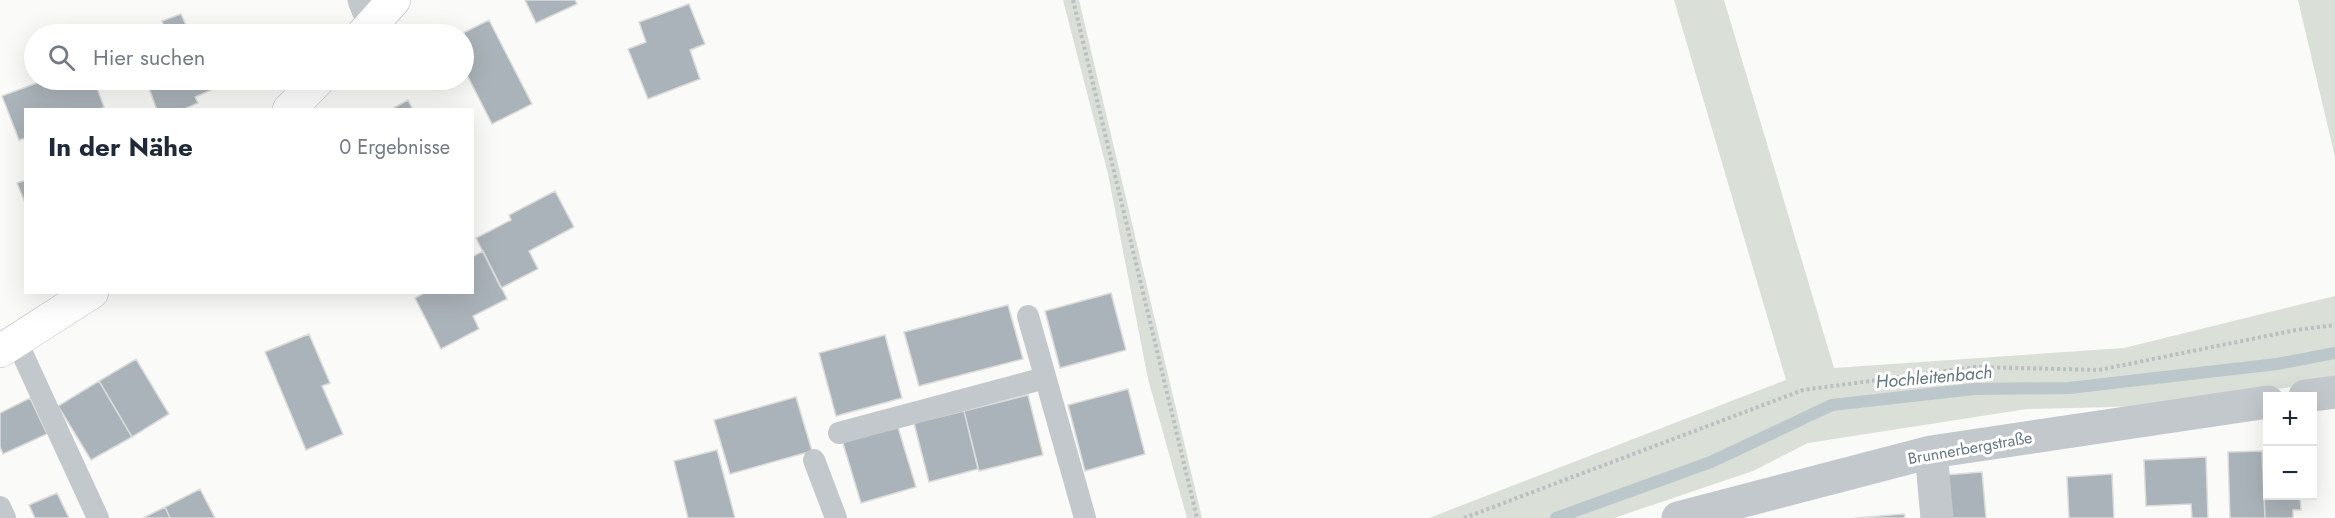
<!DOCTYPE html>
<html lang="de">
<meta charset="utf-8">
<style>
body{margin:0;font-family:Jost,sans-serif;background:#f6f6f7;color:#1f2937}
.controls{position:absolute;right:18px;bottom:18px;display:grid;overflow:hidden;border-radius:0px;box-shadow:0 6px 24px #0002}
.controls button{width:54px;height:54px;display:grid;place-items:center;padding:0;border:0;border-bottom:2px solid #e0e1e3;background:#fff;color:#1f2937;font:30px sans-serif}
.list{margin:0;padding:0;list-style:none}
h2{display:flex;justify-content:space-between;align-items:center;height:78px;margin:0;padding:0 24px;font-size:26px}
h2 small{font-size:20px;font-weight:400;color:#747a83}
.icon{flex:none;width:33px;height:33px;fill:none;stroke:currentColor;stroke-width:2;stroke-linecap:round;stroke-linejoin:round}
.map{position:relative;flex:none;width:2335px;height:518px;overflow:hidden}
.search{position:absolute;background:#fff;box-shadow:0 6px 24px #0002;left:24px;top:24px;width:450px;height:66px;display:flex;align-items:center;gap:15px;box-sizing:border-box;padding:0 21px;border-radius:33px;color:#747a83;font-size:22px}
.panel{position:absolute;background:#fff;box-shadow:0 6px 24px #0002;left:24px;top:108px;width:450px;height:186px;border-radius:0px}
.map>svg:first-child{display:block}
.green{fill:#dadfd7}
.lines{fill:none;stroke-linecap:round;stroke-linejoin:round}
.stream{stroke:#bbc7cb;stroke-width:12}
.building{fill:#aab3b9;stroke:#dcdcda;stroke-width:1.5}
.secondary-casing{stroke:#b3babf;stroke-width:34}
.path{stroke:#bbbfc2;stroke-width:4;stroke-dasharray:3 3;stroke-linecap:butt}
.service{stroke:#c3c8cc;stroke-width:22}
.minor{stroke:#c3c8cc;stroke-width:33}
.secondary{stroke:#fff;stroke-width:33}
.labels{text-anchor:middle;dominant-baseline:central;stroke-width:6;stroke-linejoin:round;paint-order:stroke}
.street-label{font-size:16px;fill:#657683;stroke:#fff}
.water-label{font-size:18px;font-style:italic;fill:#60757c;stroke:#fff}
</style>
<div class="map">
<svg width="2335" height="518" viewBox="0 0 2335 518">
<rect width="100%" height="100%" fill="#fafaf8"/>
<path class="green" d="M1063,0H1079L1202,518H1187L1148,379L1108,174Z
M1674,0H1724L1834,368L2124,348L2335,296V381L2151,406L2027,409L1808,443L1753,471L1614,518H1429L1786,380Z
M2298,0H2335V157Z"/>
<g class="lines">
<path class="stream" d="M1556,518L1711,462L1832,405L1974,389L2069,388L2277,364L2335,353"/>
</g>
<path class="building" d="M525,0H575L577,4L536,23Z
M689,4L705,44L690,50L700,79L648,99L628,49L646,42L639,22Z
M181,14L190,34H167L162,21Z
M489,20L532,104L492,124L464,69V34H461Z
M45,80H94L104,107L99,110H26V138L19,140L2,96Z
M146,80H207L211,90L195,97L198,103L182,110H157Z
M408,100L413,110H390Z
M26,180V205L17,183Z
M555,191L574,227L529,251L538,269L501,288L476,238L511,220L509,215Z
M483,251L507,299L473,316L479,329L441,349L415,298L426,292H472V257Z
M1111,293L1126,350L1060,368L1045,311Z
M1008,305L1023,359L919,386L904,332Z
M309,334L330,383L322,386L343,434L306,450L265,352Z
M885,335L902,398L836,416L819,353Z
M136,359L169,414L132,437L99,381Z
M99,381L132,437L91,460L58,406Z
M1128,389L1145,454L1085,471L1068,405Z
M1028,395L1043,455L979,471L964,411Z
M796,397L812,451L730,474L714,420Z
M30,398L47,434L3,454L0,447V413Z
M964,411L978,469L929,482L914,423Z
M897,424L916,487L861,503L842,440Z
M717,450L735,518H688L674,461Z
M2262,451L2265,518H2230L2228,452Z
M2206,457L2208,518H2192L2191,504L2146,506L2144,460Z
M2263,466H2268V496H2300L2301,510H2293V518H2265Z
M1982,472L1986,518H1948L1945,475Z
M2112,474L2114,518H2069L2067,477Z
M200,489L215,518H170L165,507Z
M57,493L69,518H35L29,505Z
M165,507L170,518H143Z
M1904,514L1905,518H1855Z"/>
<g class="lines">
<defs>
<path id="secondary" d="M363,34L394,0
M289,110L318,80
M0,351L92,292"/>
</defs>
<use href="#secondary" class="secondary-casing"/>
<path class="path" d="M1073,0L1197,518
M1464,518L1803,390L1975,367L2099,370L2296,330L2335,325"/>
<path class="service" d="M1028,316L1085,518
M16,340L98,518
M839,433L1045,378
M814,460L836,518
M0,507L5,518"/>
<path class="minor" d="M364,0L374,24
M2305,396L2335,392
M1931,452L1937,518
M1678,518L1931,452L2268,402"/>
<use href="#secondary" class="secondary"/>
</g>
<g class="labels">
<g class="street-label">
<text transform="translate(1970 448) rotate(-10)">Brunnerbergstraße</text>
</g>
<g class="water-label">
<text transform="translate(1934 377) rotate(-5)">Hochleitenbach</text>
</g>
</g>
</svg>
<div class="controls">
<button>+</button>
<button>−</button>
</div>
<div class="search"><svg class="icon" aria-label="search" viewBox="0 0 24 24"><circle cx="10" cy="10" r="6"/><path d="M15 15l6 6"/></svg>Hier suchen</div>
<section class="panel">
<h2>In der Nähe<small>0 Ergebnisse</small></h2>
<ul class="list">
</ul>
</section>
</div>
